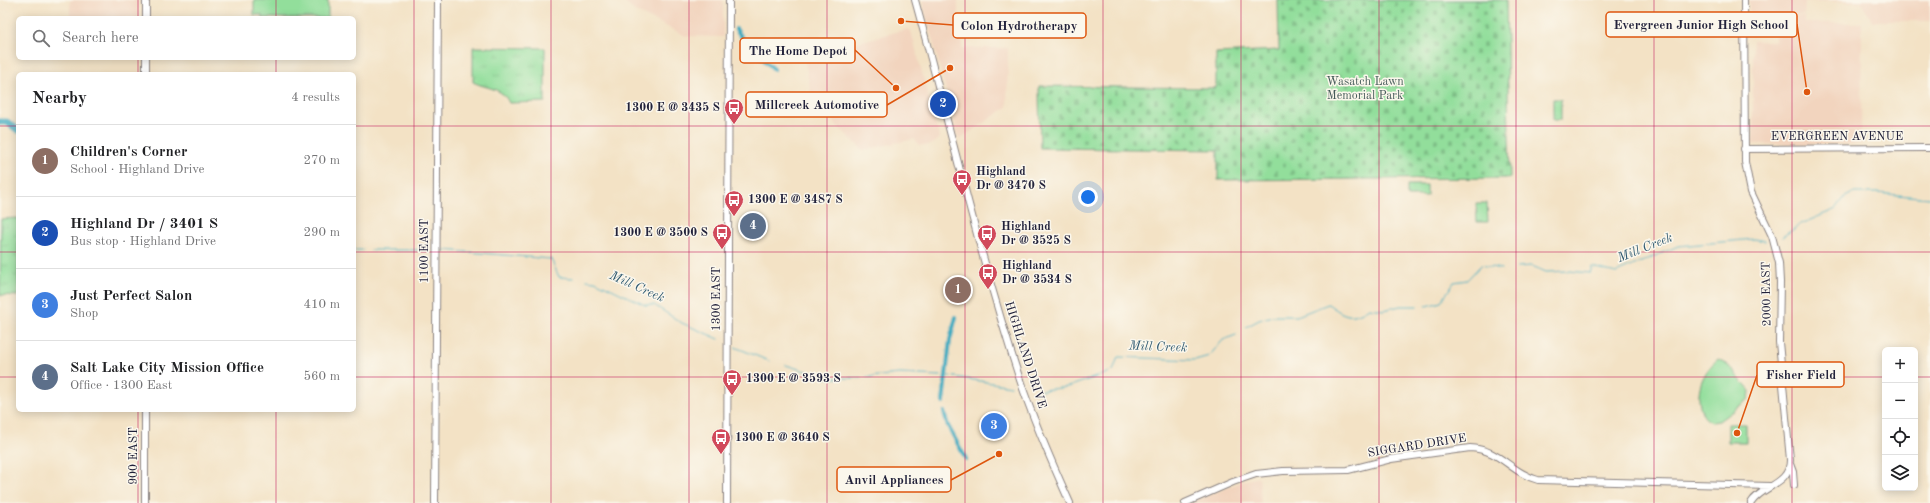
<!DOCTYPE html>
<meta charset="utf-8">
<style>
body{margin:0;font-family:"Old Standard TT",serif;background:#f6f6f6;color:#202124}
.controls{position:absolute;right:12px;bottom:12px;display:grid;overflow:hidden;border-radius:6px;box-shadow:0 2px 10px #0003}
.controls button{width:36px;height:36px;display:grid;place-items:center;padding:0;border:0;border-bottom:1px solid #e0e0e0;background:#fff;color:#202124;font:20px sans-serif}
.you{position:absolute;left:1088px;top:197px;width:14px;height:14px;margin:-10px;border:3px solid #fff;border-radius:50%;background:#1a73e8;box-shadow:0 0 0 6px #1a73e833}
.badge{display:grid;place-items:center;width:26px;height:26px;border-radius:50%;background:#7c3aed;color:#fff;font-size:13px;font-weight:700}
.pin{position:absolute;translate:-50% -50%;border:2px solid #fff;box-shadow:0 1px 4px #0006}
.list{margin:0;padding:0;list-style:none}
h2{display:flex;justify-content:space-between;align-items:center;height:52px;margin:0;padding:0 16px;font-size:17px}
h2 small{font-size:13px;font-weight:400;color:#757577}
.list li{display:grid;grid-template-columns:26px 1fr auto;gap:12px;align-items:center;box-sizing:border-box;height:72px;padding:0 16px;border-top:1px solid #e0e0e0}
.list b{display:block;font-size:15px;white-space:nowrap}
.list p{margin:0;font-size:13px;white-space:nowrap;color:#757577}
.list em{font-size:13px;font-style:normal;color:#757577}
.icon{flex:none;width:22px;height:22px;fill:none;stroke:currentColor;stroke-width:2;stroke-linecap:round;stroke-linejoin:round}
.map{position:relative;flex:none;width:1930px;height:503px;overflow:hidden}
.search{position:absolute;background:#fff;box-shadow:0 2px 10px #0003;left:16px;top:16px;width:340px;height:44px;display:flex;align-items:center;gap:10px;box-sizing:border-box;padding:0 14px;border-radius:6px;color:#757577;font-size:15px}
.panel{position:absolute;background:#fff;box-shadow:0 2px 10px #0003;left:16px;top:72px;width:340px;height:340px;border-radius:6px}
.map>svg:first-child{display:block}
.built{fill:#f2d4be}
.green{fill:#92de9b;stroke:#5a806b}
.cemetery{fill:url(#cemetery-stones);stroke:#5a806b}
.park{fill:url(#park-tufts);stroke:#5a806b}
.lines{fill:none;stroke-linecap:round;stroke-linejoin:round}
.stream{stroke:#41acc1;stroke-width:1}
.canal{stroke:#41acc1;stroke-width:4}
.river{stroke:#41acc1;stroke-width:7}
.secondary-casing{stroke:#8a8280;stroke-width:8}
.secondary{stroke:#fff;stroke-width:6}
.grid{fill:none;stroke:#c2185b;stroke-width:1;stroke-opacity:0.55}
.labels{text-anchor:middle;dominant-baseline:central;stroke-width:3;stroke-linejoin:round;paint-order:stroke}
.park-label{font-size:12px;fill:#445a58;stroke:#fbf7ec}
.poi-label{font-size:12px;font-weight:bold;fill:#22223b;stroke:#fbf7ec;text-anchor:start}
.street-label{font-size:12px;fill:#22223b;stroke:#fbf7ec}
.water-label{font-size:13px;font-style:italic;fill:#2e5971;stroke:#fbf7ec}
.leader{fill:none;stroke:#de560e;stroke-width:1.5}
.callout-dot{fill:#de560e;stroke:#fbf7ec;stroke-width:1.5}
.callout{fill:#fbf7ec;stroke:#de560e;stroke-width:1.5}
.callout-label{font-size:13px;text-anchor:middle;font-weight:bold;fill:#22223b}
</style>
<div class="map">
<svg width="1930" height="503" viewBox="0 0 1930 503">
<defs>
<pattern id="cemetery-stones" width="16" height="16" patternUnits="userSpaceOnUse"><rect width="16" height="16" fill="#92de9b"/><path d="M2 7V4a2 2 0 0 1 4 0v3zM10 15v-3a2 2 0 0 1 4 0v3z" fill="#7ebe86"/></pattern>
<pattern id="park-tufts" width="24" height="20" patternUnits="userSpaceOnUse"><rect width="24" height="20" fill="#92de9b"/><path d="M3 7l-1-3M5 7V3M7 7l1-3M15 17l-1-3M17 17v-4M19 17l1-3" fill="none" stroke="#7ebe86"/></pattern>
</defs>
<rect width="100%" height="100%" fill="#fbf7ec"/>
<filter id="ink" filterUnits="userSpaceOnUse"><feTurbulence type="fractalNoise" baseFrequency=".025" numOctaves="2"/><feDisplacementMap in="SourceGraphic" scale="8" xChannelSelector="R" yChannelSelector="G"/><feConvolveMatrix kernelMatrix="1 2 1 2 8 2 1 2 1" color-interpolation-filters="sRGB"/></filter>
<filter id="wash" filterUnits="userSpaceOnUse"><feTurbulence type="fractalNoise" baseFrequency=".012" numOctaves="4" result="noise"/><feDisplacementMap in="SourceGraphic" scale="16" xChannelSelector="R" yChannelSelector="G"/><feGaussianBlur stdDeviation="0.9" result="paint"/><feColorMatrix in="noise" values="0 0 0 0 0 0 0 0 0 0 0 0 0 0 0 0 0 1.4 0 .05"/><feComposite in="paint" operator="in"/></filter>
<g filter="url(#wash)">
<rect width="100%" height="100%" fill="#f3e2c5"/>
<path class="built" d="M70,0H139V18H70Z
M621,0H723V37L686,36L635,11Z
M922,0H958V15H963L962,48H1008L1007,107L959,140Z
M1749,0H1930V21H1872L1861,2L1805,1L1804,15H1781L1805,16V23H1862L1861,144H1753V41H1775V15H1749Z
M907,29L911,31L939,137L936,142L929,145H920L914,139L863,150L813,103L804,57Z
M1259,477L1261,503H1192L1243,481Z"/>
<path class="green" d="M254,0H328V18H262V15H254Z
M1407,185H1427V196H1407Z
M1476,203H1487L1488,222H1477Z
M1718,359L1725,362L1750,391L1749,399L1719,421L1712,422C1705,419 1703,416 1701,409C1695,390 1703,372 1718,359Z
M1728,424H1746V442H1728Z"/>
<path class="cemetery" d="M1278,0H1506L1510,178L1218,180V150L1040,148L1039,86L1216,88V53L1279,50Z"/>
<path class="park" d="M473,47L545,48V102L509,103C502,87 487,89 473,82Z
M1553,99H1561V120H1553Z
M18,218V296L0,295L1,219Z"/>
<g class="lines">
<path class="stream" d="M1782,237L1801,224L1836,209L1845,197L1854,193H1877L1930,198
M354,250H363
M371,250H430
M444,250L551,259L559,277L573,278
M1517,267L1532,266L1546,272L1569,271L1590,273L1592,267L1616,273L1678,246L1754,239L1765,241
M587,280L595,281L645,305H654L682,323L719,339
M1426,306L1441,302L1454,282L1467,280L1481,265L1501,269
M1246,327L1259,320L1272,316H1297L1328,304C1345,316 1351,320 1369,308L1384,310L1400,306H1417
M735,347L769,361
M786,365L828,378H859L899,374L941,376
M949,376L1011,386
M1035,391L1068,387L1113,371L1118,357L1195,360L1209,356L1223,340L1236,335"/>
<path class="canal" d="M736,29L748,46L774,69
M943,402L950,340L956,317
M944,412L948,426L966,459"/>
<path class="river" d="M0,122H7L18,130"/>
</g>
</g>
<g filter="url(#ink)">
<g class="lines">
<defs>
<path id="secondary" d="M915,0C950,126 979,255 1020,380C1034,422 1052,463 1070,503
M1744,0L1745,162L1751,192L1772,236L1779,263L1780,282L1779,342L1790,460C1790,485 1762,485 1751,503
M146,18V0
M146,74V58
M1744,149L1930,148
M1790,464L1793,472L1794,485
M145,503V410
M435,503L438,0
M727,503L729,0
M1185,503L1233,482L1256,474L1283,471L1348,470L1391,459L1470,448C1500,449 1511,473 1538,480L1770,486"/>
</defs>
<use href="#secondary" class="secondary-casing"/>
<use href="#secondary" class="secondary"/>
</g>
</g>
<path class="grid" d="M138,0V18M276,0V18M414,0V503M551,0V503M689,0V503M827,0V503M965,0V503M1103,0V503M1241,0V503M1379,0V503M1516,0V503M1654,0V503M1792,0V503M138,58V74M276,58V74M0,126H18M354,126H1930M0,252H18M354,252H1930M0,377H18M354,377H1885M1915,377H1930M138,410V503M276,410V503"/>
<defs>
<symbol id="bus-pin" viewBox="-11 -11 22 30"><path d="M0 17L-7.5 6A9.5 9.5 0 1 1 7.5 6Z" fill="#d1495b" stroke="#fbf7ec"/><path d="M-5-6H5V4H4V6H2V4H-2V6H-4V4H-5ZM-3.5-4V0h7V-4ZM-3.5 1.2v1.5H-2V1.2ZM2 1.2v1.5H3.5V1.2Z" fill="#fff"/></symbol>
</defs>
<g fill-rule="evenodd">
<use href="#bus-pin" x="723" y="97" width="22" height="30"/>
<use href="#bus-pin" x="951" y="168" width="22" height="30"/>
<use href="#bus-pin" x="723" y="189" width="22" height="30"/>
<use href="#bus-pin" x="711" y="222" width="22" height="30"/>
<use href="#bus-pin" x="976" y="223" width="22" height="30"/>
<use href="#bus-pin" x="977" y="262" width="22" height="30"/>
<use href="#bus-pin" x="721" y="368" width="22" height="30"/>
<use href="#bus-pin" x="710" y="427" width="22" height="30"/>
</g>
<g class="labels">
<g class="park-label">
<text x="1365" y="82">Wasatch Lawn<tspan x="1365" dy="14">Memorial Park</tspan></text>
</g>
<g class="poi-label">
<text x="720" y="108" text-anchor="end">1300 E @ 3435 S</text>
<text x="976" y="172">Highland<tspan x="976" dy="14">Dr @ 3470 S</tspan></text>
<text x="748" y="200">1300 E @ 3487 S</text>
<text x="1001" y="227">Highland<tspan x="1001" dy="14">Dr @ 3525 S</tspan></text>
<text x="708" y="233" text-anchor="end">1300 E @ 3500 S</text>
<text x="1002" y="266">Highland<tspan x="1002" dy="14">Dr @ 3534 S</tspan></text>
<text x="746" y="379">1300 E @ 3593 S</text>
<text x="735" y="438">1300 E @ 3640 S</text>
</g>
<g class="street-label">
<text x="1837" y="137">EVERGREEN AVENUE</text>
<text transform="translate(425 251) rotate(-90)">1100 EAST</text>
<text transform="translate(1767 294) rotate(-91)">2000 EAST</text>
<text transform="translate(717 299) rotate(-90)">1300 EAST</text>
<text transform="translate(1025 355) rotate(72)">HIGHLAND DRIVE</text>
<text transform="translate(1417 446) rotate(-9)">SIGGARD DRIVE</text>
<text transform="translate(134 456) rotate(-90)">900 EAST</text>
</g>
<g class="water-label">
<text transform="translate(1645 248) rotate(-22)">Mill Creek</text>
<text transform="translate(637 287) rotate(24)">Mill Creek</text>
<text transform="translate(1158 347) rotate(2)">Mill Creek</text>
</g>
</g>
<path class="leader" d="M1807 92L1797 24M901 21L953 25M896 88L855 50M950 68L887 105M1737 433L1757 375M999 454L951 480"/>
<g class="callout-dot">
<circle cx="1807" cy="92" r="4"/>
<circle cx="901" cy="21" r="4"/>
<circle cx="896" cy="88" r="4"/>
<circle cx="950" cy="68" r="4"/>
<circle cx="1737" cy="433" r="4"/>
<circle cx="999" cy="454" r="4"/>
</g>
<g class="callout">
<rect x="1606" y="12" width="191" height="25" rx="4"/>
<rect x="953" y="13" width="133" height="25" rx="4"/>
<rect x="740" y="38" width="115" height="25" rx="4"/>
<rect x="746" y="92" width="141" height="25" rx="4"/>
<rect x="1757" y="362" width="87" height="25" rx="4"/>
<rect x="837" y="467" width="114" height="25" rx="4"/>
</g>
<g class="callout-label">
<text x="1701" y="29">Evergreen Junior High School</text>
<text x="1019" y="30">Colon Hydrotherapy</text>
<text x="798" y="55">The Home Depot</text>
<text x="817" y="109">Millcreek Automotive</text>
<text x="1801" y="379">Fisher Field</text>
<text x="894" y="484">Anvil Appliances</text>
</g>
</svg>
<div class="controls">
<button>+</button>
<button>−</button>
<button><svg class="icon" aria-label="locate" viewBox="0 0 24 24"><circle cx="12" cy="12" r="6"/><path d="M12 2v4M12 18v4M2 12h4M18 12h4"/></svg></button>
<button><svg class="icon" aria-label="layers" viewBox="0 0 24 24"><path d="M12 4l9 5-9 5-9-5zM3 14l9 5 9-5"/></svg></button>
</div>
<div class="you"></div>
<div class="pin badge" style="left:958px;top:290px;background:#8d6e63">1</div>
<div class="pin badge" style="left:943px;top:104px;background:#1a4fb4">2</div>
<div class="pin badge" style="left:994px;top:426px;background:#3f7fe0">3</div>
<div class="pin badge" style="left:753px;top:226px;background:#5c6f8a">4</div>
<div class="search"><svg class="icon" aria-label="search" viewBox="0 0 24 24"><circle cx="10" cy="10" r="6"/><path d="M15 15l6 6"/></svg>Search here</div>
<section class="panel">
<h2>Nearby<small>4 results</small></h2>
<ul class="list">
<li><span class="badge" style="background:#8d6e63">1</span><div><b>Children's Corner</b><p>School · Highland Drive</p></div><em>270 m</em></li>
<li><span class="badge" style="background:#1a4fb4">2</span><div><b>Highland Dr / 3401 S</b><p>Bus stop · Highland Drive</p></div><em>290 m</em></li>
<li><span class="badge" style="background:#3f7fe0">3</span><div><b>Just Perfect Salon</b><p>Shop</p></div><em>410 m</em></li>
<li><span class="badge" style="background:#5c6f8a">4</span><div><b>Salt Lake City Mission Office</b><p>Office · 1300 East</p></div><em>560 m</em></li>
</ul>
</section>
</div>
